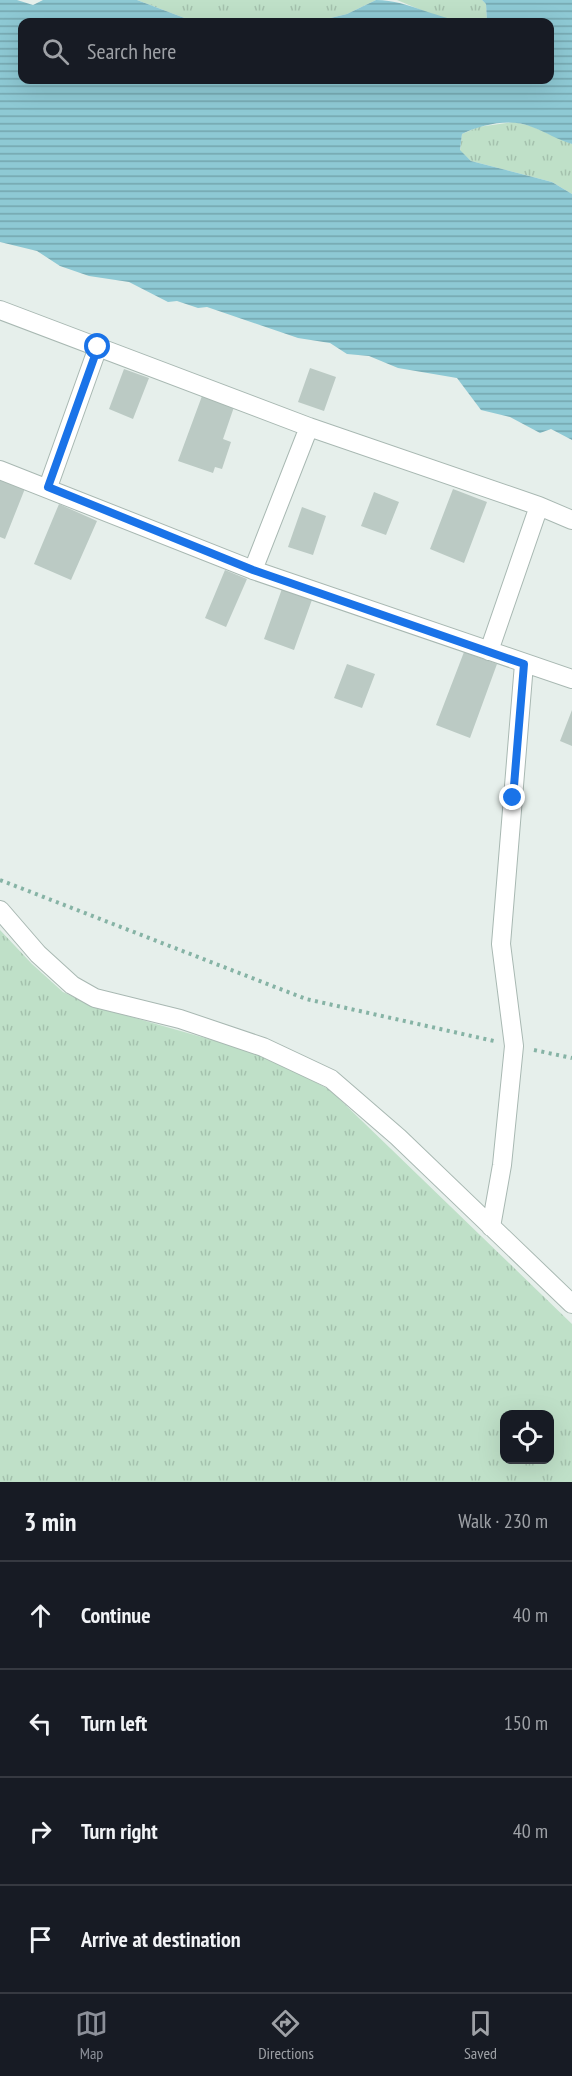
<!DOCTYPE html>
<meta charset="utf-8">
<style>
body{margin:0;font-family:"PT Sans Narrow",sans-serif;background:#20242c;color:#f1f3f6}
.controls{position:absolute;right:18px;bottom:18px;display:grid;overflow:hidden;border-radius:12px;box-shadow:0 6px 24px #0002}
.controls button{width:54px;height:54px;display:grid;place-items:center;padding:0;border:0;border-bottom:2px solid #363941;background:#171b24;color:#f1f3f6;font:30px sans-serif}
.stop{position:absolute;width:18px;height:18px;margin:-14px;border:4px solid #1a73e8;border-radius:50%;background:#fff}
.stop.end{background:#1a73e8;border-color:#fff;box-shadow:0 2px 6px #0008}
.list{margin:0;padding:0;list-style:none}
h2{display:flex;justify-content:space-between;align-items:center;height:78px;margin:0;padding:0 24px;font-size:26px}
h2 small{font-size:20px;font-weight:400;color:#9ea1a6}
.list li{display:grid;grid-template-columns:39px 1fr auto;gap:18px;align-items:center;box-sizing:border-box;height:108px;padding:0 24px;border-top:2px solid #363941}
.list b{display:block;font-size:22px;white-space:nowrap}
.list em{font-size:20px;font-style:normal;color:#9ea1a6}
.icon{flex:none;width:33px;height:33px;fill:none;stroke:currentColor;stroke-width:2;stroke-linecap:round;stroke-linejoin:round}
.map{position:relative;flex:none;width:572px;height:1482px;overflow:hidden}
.search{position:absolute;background:#171b24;box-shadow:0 6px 24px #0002;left:18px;right:18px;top:18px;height:66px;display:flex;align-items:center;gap:15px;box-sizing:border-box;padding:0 21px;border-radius:12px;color:#9ea1a6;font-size:22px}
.sheet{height:510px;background:#171b24}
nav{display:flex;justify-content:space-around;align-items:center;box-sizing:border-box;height:84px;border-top:2px solid #363941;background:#171b24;font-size:16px;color:#9ea1a6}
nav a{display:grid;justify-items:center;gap:3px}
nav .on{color:#8c9099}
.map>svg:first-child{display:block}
.grass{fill:url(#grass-tufts);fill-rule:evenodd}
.water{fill:url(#water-rules)}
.building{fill:#bbcac4}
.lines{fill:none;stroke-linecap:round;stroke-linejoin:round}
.minor-casing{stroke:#a8b8b2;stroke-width:20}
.path{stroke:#86b3a5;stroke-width:4;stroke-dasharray:3 4.5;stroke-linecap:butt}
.minor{stroke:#fff;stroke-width:18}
.route{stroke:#1a73e8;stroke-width:8}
</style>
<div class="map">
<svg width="572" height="1482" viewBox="0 0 572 1482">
<defs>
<pattern id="grass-tufts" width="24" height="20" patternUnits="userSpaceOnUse" patternTransform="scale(1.5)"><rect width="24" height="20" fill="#bfe0c8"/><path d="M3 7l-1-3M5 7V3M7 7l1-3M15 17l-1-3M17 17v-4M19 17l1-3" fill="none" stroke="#a4c1ad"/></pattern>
<pattern id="water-rules" width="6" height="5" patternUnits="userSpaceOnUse" patternTransform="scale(1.5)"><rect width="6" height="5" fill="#8ec9d4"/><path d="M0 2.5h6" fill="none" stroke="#74a5ad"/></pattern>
</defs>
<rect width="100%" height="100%" fill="#e6efeb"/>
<path class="grass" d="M137,0H376L347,14L314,22H195Z
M397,0H482L486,4L487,22L440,18Z
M514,122L531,126L572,144V194L552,182L471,161L460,151L462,134L478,127Z
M0,930L32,964L63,992L93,1006L265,1055L330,1090L572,1324V1482H0ZM504,1414H550V1460H504Z"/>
<path class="water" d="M0,0H17L33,5L43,0H137L195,22H22V80H550V22H487L486,4L482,0H572V144C558,140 546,132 532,127C511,118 483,124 462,134L460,150L471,161L552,182L572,194V440L551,429L540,433L510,417L481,410L457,378L398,368L369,356L347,354L330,343L298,338L207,307L198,308L177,301L168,302L129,282L89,276L60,266L37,251L0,242Z
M376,0C410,0 438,21 474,22H314L347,14Z"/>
<path class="building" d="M310,368L336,377L324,411L298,402Z
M124,369L149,378L133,419L109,409Z
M202,396L234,407L223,439L231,442L222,469L215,467L213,473L178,461Z
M0,476L26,486L5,539L0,537Z
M453,489L487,502L464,563L430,549Z
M374,492L399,502L386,535L361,526Z
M59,504L97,521L71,580L34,564Z
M302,507L326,516L313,555L288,547Z
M225,570L247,579L226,627L205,618Z
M283,586L313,597L294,650L264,639Z
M464,652L497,664L470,738L436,725Z
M347,664L375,674L362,708L334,698Z
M572,710V746L560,741Z"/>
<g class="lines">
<defs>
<path id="minor" d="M0,310L309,427L539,506L572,520
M0,470L253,570L572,679
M48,487L98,347
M253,570L309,427
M489,651L539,506
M0,910L38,954L72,985L95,998L180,1019L263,1047L331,1079L398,1137L572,1304
M491,1227L502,1165L514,1046L501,944L524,664"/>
</defs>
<use href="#minor" class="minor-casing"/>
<path class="path" d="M0,880L306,999L494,1041
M534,1050L572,1058"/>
<use href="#minor" class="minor"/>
</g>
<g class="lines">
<path class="route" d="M98,347L48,487L253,570L524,664L513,798"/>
</g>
</svg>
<div class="controls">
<button><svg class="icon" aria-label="locate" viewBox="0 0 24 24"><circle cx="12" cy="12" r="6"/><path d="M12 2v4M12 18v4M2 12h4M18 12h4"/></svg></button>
</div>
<div class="stop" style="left:98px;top:347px"></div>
<div class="stop end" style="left:513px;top:798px"></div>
<div class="search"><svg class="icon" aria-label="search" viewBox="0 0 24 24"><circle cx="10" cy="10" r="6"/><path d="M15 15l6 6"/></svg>Search here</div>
</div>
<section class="sheet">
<h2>3 min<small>Walk · 230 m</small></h2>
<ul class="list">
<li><svg class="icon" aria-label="ahead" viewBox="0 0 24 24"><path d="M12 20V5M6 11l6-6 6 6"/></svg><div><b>Continue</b></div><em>40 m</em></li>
<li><svg class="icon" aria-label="left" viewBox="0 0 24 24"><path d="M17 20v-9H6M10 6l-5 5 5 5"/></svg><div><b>Turn left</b></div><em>150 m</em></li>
<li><svg class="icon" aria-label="right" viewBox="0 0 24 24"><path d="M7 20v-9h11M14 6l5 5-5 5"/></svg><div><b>Turn right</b></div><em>40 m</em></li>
<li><svg class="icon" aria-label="arrive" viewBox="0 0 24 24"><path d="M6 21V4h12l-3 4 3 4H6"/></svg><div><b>Arrive at destination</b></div></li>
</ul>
</section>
<nav>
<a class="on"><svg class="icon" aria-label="map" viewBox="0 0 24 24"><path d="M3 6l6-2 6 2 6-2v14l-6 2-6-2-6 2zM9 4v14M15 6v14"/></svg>Map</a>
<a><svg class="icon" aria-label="directions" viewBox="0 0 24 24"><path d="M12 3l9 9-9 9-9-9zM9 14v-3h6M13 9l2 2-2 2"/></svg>Directions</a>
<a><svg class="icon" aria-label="saved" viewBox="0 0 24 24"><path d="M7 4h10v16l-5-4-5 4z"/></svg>Saved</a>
</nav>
